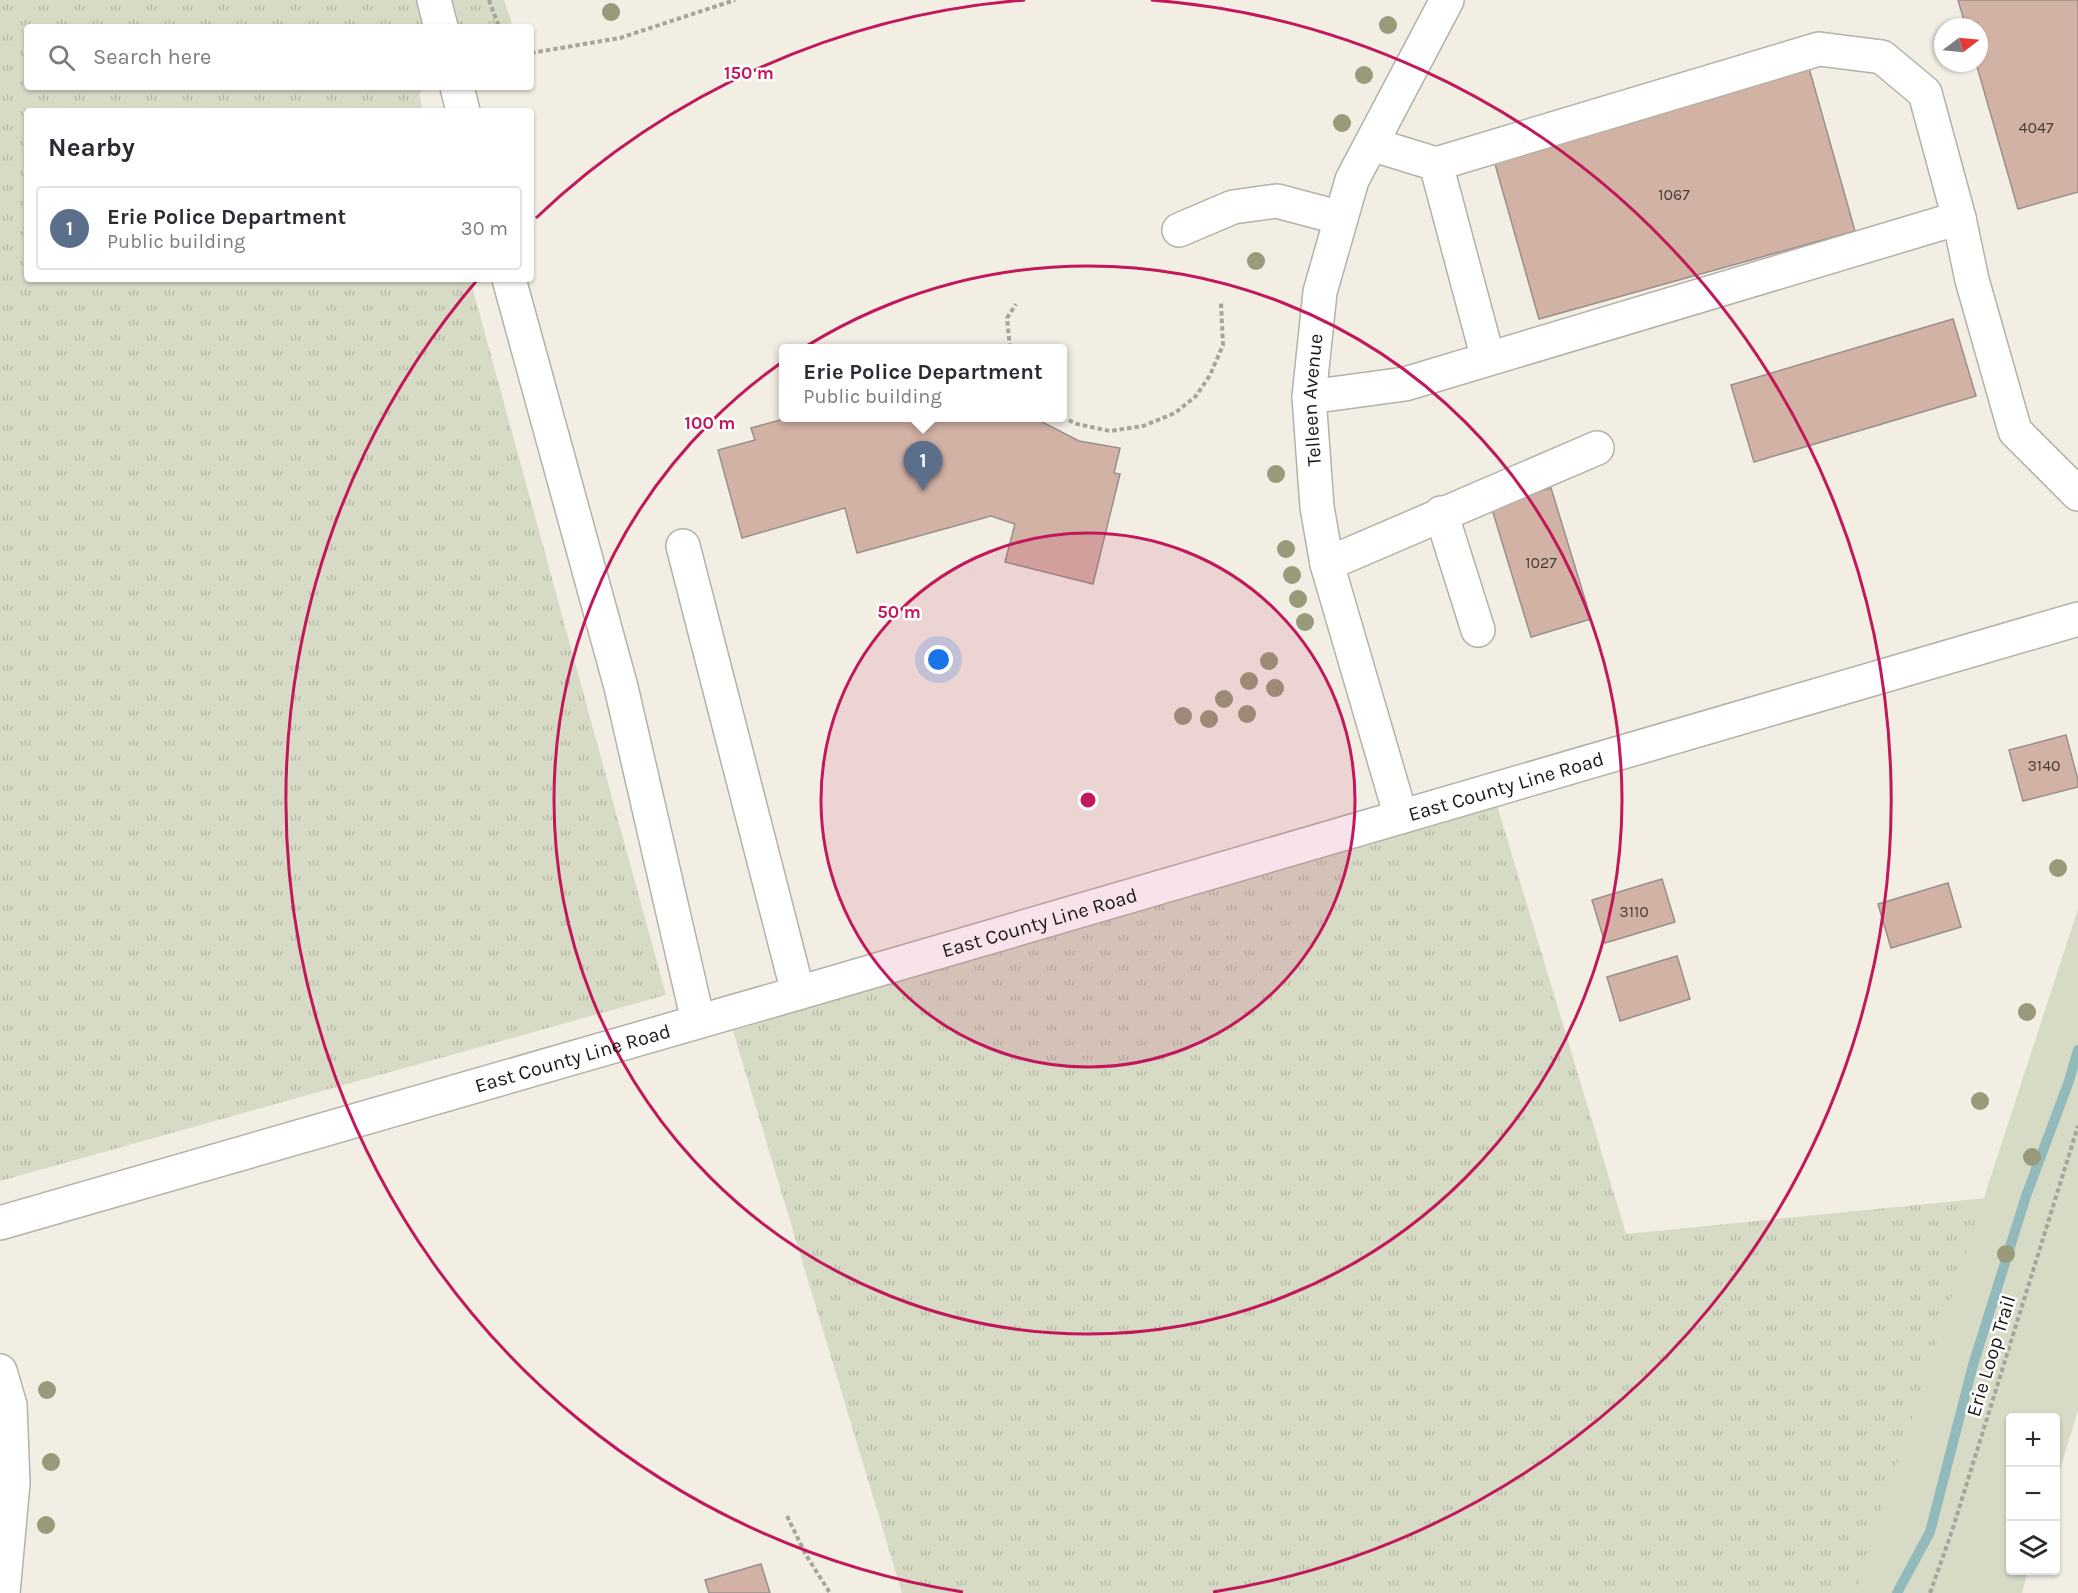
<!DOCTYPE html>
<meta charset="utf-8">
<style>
body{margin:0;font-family:Karla,sans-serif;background:#f2f2f3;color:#2b2b33}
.controls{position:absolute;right:18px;bottom:18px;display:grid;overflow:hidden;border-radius:6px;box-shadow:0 2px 4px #0004}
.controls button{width:54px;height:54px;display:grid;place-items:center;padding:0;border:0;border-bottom:2px solid #e1e1e2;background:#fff;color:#2b2b33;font:30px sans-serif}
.compass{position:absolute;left:1934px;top:18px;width:54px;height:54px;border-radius:50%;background:#fff;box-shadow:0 2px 4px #0004;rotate:74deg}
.you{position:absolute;left:939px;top:660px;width:21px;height:21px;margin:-15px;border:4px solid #fff;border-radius:50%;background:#1a73e8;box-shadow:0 0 0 9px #1a73e833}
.badge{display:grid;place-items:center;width:39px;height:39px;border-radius:50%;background:#7c3aed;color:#fff;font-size:20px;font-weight:700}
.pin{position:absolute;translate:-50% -50px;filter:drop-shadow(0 2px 3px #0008)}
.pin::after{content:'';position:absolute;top:32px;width:21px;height:18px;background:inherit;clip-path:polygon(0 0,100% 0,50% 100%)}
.popup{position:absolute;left:779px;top:344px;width:288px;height:78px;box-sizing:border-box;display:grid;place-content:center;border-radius:6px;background:#fff;filter:drop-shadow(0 2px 4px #0005);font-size:20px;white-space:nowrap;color:#7c7c81}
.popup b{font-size:22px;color:#2b2b33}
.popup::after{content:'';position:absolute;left:50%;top:100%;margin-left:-12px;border:12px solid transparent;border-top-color:#fff}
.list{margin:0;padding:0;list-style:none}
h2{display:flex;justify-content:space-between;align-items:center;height:78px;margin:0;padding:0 24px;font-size:26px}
h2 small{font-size:20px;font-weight:400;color:#7c7c81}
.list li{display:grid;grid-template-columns:39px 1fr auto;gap:18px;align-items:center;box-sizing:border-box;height:84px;margin:0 12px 12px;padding:0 12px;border:2px solid #e1e1e2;border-radius:6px}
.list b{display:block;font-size:22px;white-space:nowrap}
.list p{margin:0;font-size:20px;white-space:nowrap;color:#7c7c81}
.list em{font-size:20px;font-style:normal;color:#7c7c81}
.icon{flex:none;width:33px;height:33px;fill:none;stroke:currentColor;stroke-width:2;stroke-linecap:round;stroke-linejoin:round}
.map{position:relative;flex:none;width:2078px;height:1593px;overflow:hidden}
.search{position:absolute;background:#fff;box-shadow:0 2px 4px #0004;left:24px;top:24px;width:510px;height:66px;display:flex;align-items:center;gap:15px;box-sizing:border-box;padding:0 21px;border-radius:6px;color:#7c7c81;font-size:22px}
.panel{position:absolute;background:#fff;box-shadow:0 2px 4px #0004;left:24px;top:108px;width:510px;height:174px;border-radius:6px}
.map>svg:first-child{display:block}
.grass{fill:url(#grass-tufts)}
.park{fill:#d7dac5}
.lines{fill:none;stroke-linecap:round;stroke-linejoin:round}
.stream{stroke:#92babc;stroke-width:10}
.building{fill:#d3b2a6;stroke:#998f8b;stroke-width:1.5}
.minor-casing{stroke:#b5b1a8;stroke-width:36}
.major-casing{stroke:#b5b1a8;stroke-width:36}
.path{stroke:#a7a49c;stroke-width:4;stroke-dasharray:4.5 3;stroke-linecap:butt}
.minor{stroke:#fff;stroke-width:33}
.major{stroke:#fff;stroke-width:33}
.tree{fill:#989a7a}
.ring{fill:none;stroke:#c2185b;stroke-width:3}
.labels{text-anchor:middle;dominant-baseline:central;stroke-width:5;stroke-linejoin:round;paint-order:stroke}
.number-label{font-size:16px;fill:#483e39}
.street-label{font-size:20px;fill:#191815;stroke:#fff}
.centre{fill:#c2185b;stroke:#fff;stroke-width:3}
.ring-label{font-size:18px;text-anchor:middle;font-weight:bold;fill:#c2185b;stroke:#fff;stroke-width:5;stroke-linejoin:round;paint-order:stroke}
</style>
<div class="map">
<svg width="2078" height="1593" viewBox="0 0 2078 1593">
<defs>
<pattern id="grass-tufts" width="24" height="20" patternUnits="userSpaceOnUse" patternTransform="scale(1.5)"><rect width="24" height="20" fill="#d7dac5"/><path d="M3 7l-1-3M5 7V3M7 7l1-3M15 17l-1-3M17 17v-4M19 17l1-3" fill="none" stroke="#b8baa8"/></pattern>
</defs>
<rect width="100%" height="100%" fill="#f2eee4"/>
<path class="grass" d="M0,0H504L513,27H27V87H428L419,93L423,111H27V279H470L666,995L0,1181Z
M1494,795L1626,1234L1997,1197L1906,1593H902L733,1031Z"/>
<path class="park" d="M2078,909V1410L2056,1483V1418H2010V1570L2028,1571L2022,1593H1855Z"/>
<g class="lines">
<path class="stream" d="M1897,1593L1930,1532L1973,1365L2026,1196L2069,1081L2078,1050"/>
</g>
<path class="building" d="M1958,0H2078V192L2018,209L1976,63H1979V27H1966Z
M1809,68L1855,231L1539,319L1493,157Z
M1953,319L1976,396L1754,462L1731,385Z
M787,418H1038L1042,422L1079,441L1120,448L1114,473L1120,474L1093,584L1005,562L1015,524L991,516L857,553L845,508L742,538L718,450L755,440L751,428Z
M1551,488L1591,619L1531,637L1491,506Z
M2066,735L2078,780V787L2023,801L2009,750Z
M1662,879L1675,922L1605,943L1592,900Z
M1948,883L1961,927L1891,948L1878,904Z
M1677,956L1690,999L1620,1021L1607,977Z
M761,1564L770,1593H709L705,1580Z"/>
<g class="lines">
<defs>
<g id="minor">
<path d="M434,0L441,27"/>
<path d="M457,87L463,111"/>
<path d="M1371,144L1436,164"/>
<path d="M1959,218L1972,280L2015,431L2078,494"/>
<path d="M1179,230L1233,207L1277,201L1341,218"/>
<path d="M509,279L621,687L698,1021"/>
<path d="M1309,397L1405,384L1959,218L1925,93L1882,57L1819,49L1436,164L1488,359"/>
<path d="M1441,513L1478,630"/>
<path d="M683,546L798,993"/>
<path d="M1327,564L1597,448"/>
<path id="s1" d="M1401,817L1327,564L1317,507L1309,397L1320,292L1352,180L1447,0"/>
<path d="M0,1371L10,1405L13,1483L3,1593"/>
</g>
<g id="major">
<path id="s2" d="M0,1223L798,993L2078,619"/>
</g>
</defs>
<use href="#minor" class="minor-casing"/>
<use href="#major" class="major-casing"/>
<path class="path" d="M489,0L499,27
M531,53L620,38L735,0
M1010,348L1007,318L1016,304
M1062,417L1077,424L1110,431L1143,426L1175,413L1196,396L1210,375L1223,345L1221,303
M787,1516L806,1555L830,1593
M1930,1593L1952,1531L2078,1126"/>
<use href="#minor" class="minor"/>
<use href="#major" class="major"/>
</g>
<g class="tree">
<circle cx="611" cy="12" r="9"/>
<circle cx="1388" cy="25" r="9"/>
<circle cx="1364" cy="75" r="9"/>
<circle cx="1342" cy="123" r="9"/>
<circle cx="1256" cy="261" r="9"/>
<circle cx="1276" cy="474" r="9"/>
<circle cx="1286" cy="549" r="9"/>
<circle cx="1292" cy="575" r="9"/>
<circle cx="1298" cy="599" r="9"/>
<circle cx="1305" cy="622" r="9"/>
<circle cx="1269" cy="661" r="9"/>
<circle cx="1249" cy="681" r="9"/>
<circle cx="1275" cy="688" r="9"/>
<circle cx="1224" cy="699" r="9"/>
<circle cx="1247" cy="714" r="9"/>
<circle cx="1183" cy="716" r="9"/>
<circle cx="1209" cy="719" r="9"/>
<circle cx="2058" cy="868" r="9"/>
<circle cx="2027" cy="1012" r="9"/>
<circle cx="1980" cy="1101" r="9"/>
<circle cx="2032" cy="1157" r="9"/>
<circle cx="2006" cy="1254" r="9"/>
<circle cx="47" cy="1390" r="9"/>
<circle cx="51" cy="1462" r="9"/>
<circle cx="46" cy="1525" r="9"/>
</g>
<circle cx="1088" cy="800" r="267" fill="#c2185b" fill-opacity=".12"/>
<g class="ring">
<circle cx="1088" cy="800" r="267"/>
<circle cx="1088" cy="800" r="534"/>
<path d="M963 1592A802 802 0 0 1 478 279M536 218A802 802 0 0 1 1025 0M1151 0A802 802 0 0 1 1213 1592"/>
</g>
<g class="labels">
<g class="number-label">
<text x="2036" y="127">4047</text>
<text x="1674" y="194">1067</text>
<text x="1541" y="562">1027</text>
<text x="2044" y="765">3140</text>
<text x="1634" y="911">3110</text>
</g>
<g class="street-label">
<text stroke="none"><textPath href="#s1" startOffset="429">Telleen Avenue</textPath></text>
<text stroke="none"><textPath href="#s2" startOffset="1568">East County Line Road</textPath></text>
<text stroke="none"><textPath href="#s2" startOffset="1082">East County Line Road</textPath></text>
<text stroke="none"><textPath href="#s2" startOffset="596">East County Line Road</textPath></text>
<text transform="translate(1991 1356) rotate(-73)">Erie Loop Trail</text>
</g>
</g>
<circle cx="1088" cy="800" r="9" class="centre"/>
<g class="ring-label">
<text x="749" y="79">150 m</text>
<text x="710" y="429">100 m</text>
<text x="899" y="618">50 m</text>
</g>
</svg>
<div class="controls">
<button>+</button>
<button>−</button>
<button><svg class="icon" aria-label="layers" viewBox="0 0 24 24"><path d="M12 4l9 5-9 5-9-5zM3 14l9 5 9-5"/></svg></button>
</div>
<svg class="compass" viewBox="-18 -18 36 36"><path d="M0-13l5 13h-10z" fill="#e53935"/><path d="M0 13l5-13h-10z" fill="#7c7c81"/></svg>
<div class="you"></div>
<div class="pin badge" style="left:923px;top:491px;background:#5c6f8a">1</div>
<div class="popup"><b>Erie Police Department</b>Public building</div>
<div class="search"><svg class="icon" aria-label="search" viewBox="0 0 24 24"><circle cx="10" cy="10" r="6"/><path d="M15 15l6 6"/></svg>Search here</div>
<section class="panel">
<h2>Nearby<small></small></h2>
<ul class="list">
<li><span class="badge" style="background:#5c6f8a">1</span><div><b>Erie Police Department</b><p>Public building</p></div><em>30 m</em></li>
</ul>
</section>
</div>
